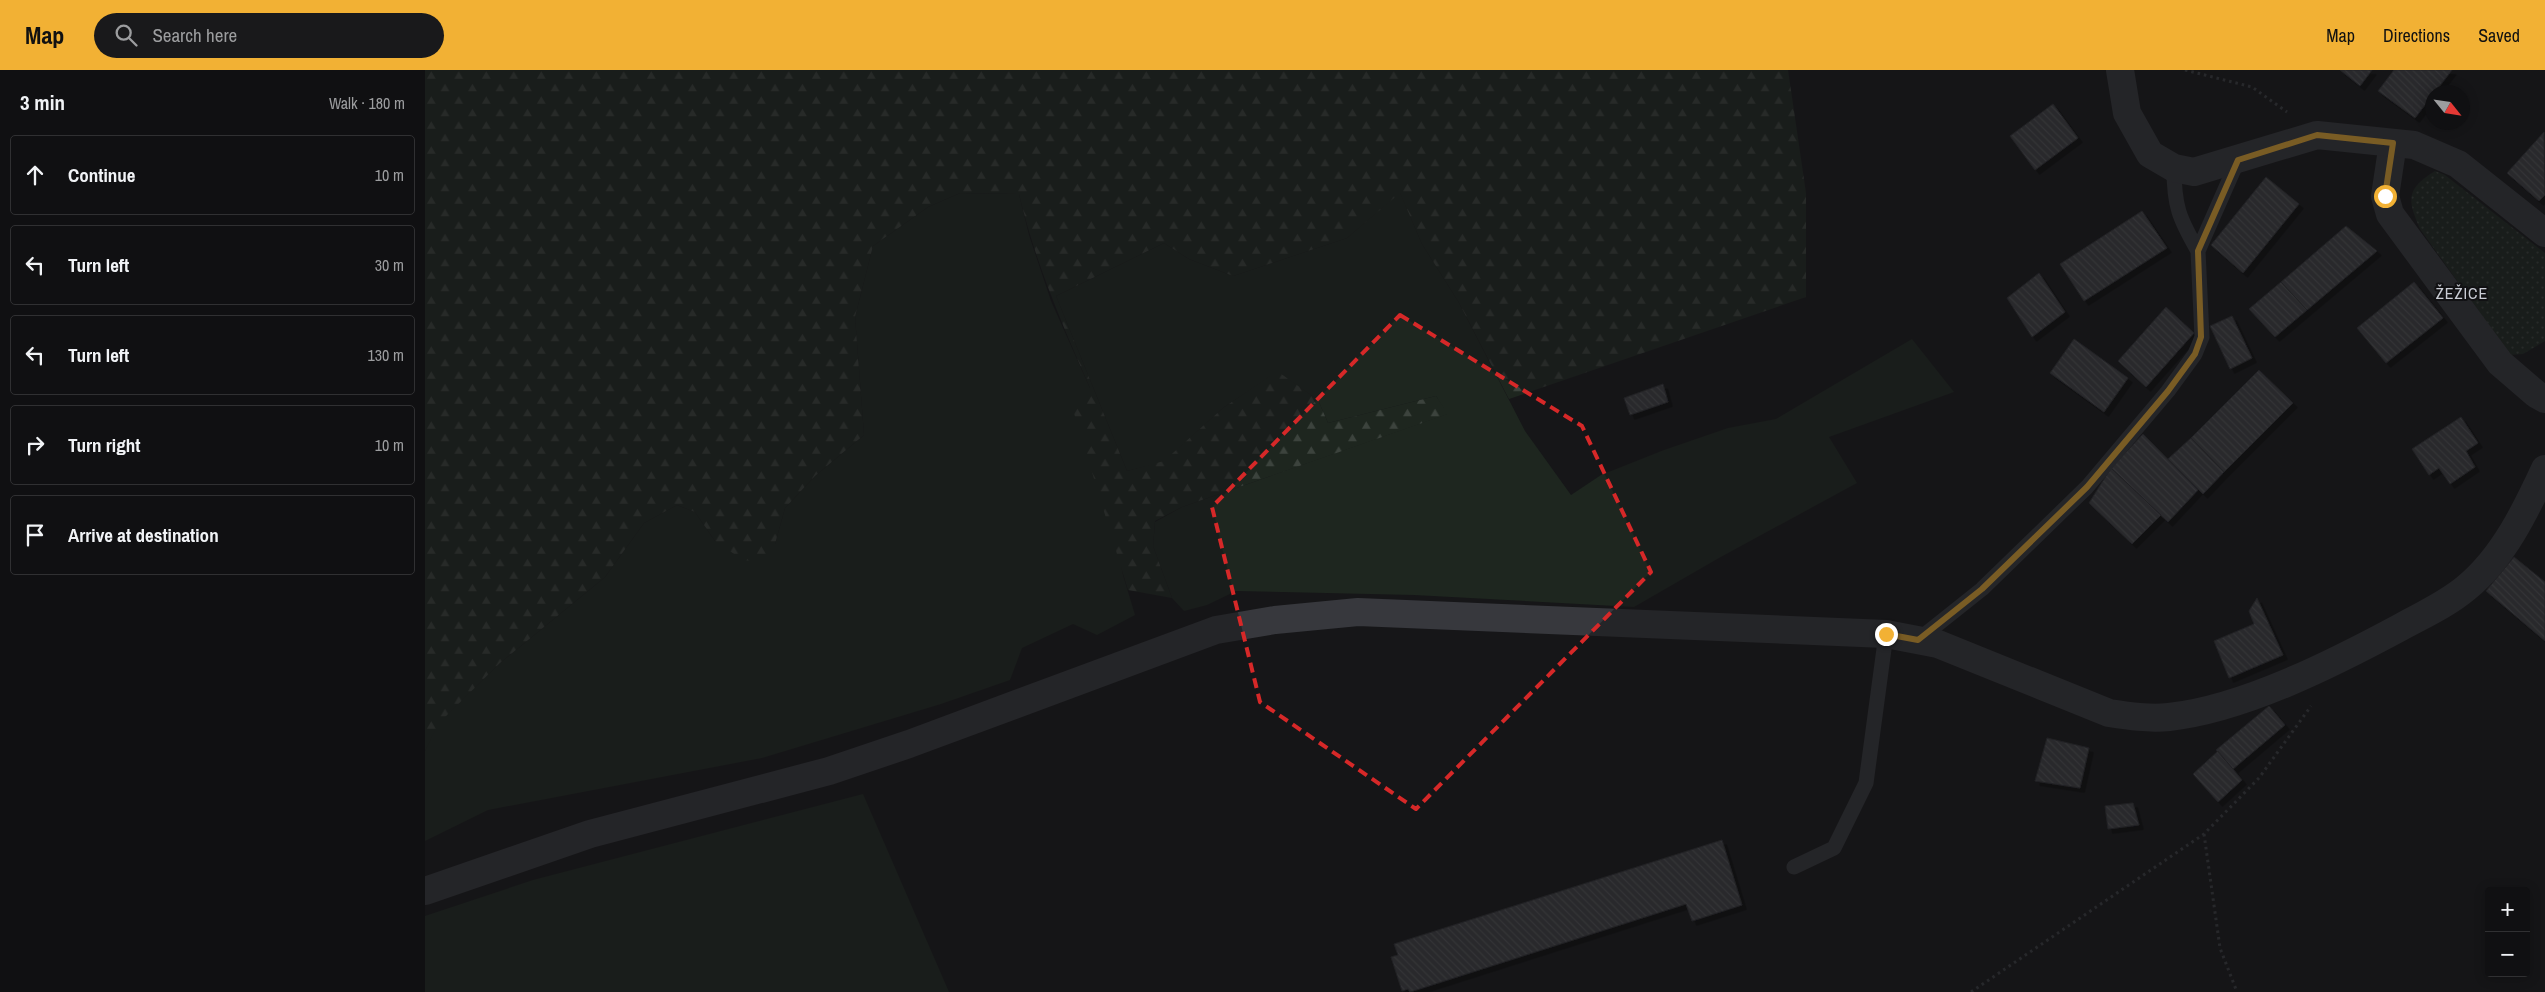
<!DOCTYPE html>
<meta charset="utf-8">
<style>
body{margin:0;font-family:"Archivo Narrow",sans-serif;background:#19191b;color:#f1f3f6}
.controls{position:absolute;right:15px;bottom:15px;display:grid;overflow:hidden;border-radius:5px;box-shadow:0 2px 12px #0003}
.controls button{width:45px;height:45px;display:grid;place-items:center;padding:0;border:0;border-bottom:1px solid #303032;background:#101012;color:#f1f3f6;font:25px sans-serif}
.compass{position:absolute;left:2000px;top:15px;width:45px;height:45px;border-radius:50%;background:#101012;box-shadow:0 2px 12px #0003;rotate:120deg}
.stop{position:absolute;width:15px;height:15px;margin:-11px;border:4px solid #f2b134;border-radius:50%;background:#fff}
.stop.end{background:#f2b134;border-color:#fff;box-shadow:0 1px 5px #0008}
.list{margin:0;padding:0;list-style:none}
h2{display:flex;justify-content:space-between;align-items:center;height:65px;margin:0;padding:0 20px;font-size:21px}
h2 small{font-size:16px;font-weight:400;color:#9c9d9f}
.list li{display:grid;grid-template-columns:32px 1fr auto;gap:15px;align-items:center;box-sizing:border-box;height:80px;margin:0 10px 10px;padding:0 10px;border:1px solid #303032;border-radius:5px}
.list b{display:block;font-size:19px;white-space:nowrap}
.list em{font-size:16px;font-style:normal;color:#9c9d9f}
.icon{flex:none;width:28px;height:28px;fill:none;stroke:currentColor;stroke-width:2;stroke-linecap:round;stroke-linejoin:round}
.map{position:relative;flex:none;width:2120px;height:922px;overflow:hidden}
header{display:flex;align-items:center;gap:30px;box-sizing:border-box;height:70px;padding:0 25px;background:#f2b134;color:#111}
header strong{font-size:24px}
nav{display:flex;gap:28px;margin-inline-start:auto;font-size:18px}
.search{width:350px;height:45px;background:#19191b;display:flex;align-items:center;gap:12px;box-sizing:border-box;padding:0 18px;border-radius:28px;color:#9c9d9f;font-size:19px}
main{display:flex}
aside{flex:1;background:#101012}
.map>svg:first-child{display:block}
.grass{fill:#1e261f}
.forest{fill:url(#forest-firs)}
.park{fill:url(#park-dots)}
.building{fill:url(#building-back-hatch);stroke:#303034;filter:url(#shadow)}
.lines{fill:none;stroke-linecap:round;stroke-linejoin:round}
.path{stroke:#3d3f44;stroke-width:3;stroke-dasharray:2.5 4;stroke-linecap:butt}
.service{stroke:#37383d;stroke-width:15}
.minor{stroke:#37383d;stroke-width:28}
.tertiary{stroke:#37383d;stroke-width:28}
.route{stroke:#f2b134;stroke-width:6}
.marked{fill:none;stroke:#d62828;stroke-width:4;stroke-dasharray:10 6;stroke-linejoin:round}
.labels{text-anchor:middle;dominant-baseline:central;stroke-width:4;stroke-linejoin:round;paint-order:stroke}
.quarter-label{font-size:16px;letter-spacing:1px;fill:#c9ccd4;stroke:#111113}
</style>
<header>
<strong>Map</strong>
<div class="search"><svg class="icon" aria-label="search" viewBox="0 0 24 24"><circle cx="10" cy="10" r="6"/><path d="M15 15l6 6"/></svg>Search here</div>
<nav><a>Map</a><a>Directions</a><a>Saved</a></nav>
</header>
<main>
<aside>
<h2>3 min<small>Walk · 180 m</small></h2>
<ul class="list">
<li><svg class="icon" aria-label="ahead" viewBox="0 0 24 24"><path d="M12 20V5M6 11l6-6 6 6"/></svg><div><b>Continue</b></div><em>10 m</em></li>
<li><svg class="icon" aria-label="left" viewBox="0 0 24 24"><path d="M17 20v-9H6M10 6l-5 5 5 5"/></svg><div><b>Turn left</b></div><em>30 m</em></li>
<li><svg class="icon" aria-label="left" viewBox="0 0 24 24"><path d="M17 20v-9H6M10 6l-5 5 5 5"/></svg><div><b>Turn left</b></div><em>130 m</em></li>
<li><svg class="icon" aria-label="right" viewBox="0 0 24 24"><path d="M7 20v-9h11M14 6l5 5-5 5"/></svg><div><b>Turn right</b></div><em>10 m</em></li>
<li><svg class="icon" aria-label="arrive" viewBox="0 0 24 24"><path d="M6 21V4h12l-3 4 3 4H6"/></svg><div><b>Arrive at destination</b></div></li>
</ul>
</aside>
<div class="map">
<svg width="2120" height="922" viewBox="0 0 2120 922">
<defs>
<pattern id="forest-firs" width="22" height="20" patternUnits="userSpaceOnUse" patternTransform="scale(1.25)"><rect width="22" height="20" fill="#1e261f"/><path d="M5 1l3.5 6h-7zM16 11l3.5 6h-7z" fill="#3c433d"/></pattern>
<pattern id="park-dots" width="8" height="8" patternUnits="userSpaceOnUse" patternTransform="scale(1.25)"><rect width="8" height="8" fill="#1e261f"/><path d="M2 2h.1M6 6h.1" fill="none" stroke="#3c433d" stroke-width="1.8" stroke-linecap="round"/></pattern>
<pattern id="building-back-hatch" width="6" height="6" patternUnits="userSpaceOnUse" patternTransform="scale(1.25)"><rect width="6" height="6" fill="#404145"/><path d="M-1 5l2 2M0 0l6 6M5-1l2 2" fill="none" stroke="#595a5e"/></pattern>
<filter id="shadow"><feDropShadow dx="4.5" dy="4.5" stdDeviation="0" flood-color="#0009"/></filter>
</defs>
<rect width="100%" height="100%" fill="#161618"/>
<path class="grass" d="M975,122L997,174L1033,231L1100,361L1146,425L1176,405L1239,380L1303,358L1351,349L1487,269L1529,322L1404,367L1432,413L1294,488L1209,537L989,525L811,521L782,535L759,541L747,528L728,476L730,452L757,437L1022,344L1011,326L903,353L893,330L852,302L798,338L739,392L702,401L631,226L739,173L764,189L808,206L922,168Z
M535,123L594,124L604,165L626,231L665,318L698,505L710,545L672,565L648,554L597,578L585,610L516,634L337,688L63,740L0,771V681L13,653L75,593L180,507L219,453L252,435L270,442L290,471L350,474L360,438L390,406L439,365L430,247L448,176L503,137Z
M438,724L524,922H0V846L108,810Z"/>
<path class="forest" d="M0,0H1363L1381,123V227L1084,329L1033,231L997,174L975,123L922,168L808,206L764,189L739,173L631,226L702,401L739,391L798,338L852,301L893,330L903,353L1011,326L1023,344L757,437L730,451L728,476L747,528L703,520L648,340L665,318C637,254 610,192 594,124L535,123L503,137L448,176L430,247L439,365L390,406L360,438L350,474L335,492L318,490L290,471L270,442L252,435L219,453L180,507L75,593L14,653L0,681Z"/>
<path class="park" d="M2010,101L2020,105L2120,183V271L2098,284L2085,285L1995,159C1982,129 1981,119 2010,101Z"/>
<path class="building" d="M1915,0H1947L1935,16Z
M1969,0H2027L1990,48L1953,21Z
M1628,34L1653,68L1610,100L1585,66Z
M2119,62L2120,125L2114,131L2082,103Z
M1841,107L1874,134L1818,203L1786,175Z
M1717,141L1742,178L1659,231L1635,194Z
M1921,156L1952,181L1882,240L1856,212Z
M1614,203L1640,242L1607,267L1582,228Z
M1856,212L1882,240L1850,267L1824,239Z
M1989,212L2018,248L1961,293L1932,258Z
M1741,237L1769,263L1721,317L1693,291Z
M1807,246L1827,288L1805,299L1785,256Z
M1649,269L1703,308L1679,342L1625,303Z
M1834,300L1868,333L1799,402L1766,368Z
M1238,314L1243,332L1205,345L1199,328Z
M2036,347L2053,373L2041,381L2050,397L2025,414L2014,398L2004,405L1987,379Z
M1718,364L1773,420L1743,452L1686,398Z
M1766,368L1799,402L1778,424L1743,389Z
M1686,398L1736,445L1707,474L1664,433Z
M2089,487L2120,512V571L2061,521Z
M1832,528L1858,585L1804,608L1789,571L1829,554L1824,541Z
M1844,636L1860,655L1808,699L1791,680Z
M1622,668L1664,678L1655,718L1610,711Z
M1793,681L1817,710L1793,732L1768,704Z
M1708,733L1714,755L1683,759L1680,736Z
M1297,770L1317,835L1267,851L1261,834L985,922L983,919L977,921L966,887L973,885L969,874Z"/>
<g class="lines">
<path class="path" d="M1760,0L1827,17L1862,42
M1779,764L1795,878L1812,922
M1546,922L1779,764L1834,708L1886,636"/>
<path class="service" d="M1749,98C1749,136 1754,148 1773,181
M1493,570L1557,519L1662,417L1743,321L1770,284L1777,267L1773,181L1813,90
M1369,797L1409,778L1441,713L1461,564"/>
<path class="minor" d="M1968,73L1960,126L1965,144L2075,293L2111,324L2120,329"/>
<path class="tertiary" d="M1695,0L1702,43L1725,84L1749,98L1769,102L1892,65L1989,75L2033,94L2120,163
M0,821L165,764L404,701L484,674L791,560L850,550L933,542L1461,564L1513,574L1684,643C1704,646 1724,649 1744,647C1819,639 1911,592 1976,557C1998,545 2022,534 2041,518C2078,488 2101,440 2120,399"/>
</g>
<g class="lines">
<path class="route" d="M1461,564L1493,570L1557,519L1662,417L1743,321L1770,284L1776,267L1773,181L1813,90L1892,65L1968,73L1960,126"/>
</g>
<path d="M0 0H2120V922H0ZM975,245L1157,356L1226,502L991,739L835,632L787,437Z" fill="#161618" fill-opacity=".55" fill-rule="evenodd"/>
<path class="marked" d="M975,245L1157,356L1226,502L991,739L835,632L787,437Z"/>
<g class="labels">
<g class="quarter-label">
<text x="2037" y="223">ŽEŽICE</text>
</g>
</g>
</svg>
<div class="controls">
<button>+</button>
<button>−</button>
</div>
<svg class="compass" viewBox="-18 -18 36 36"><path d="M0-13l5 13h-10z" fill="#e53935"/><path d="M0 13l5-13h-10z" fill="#9c9d9f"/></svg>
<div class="stop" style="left:1960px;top:126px"></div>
<div class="stop end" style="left:1461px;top:564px"></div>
</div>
</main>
